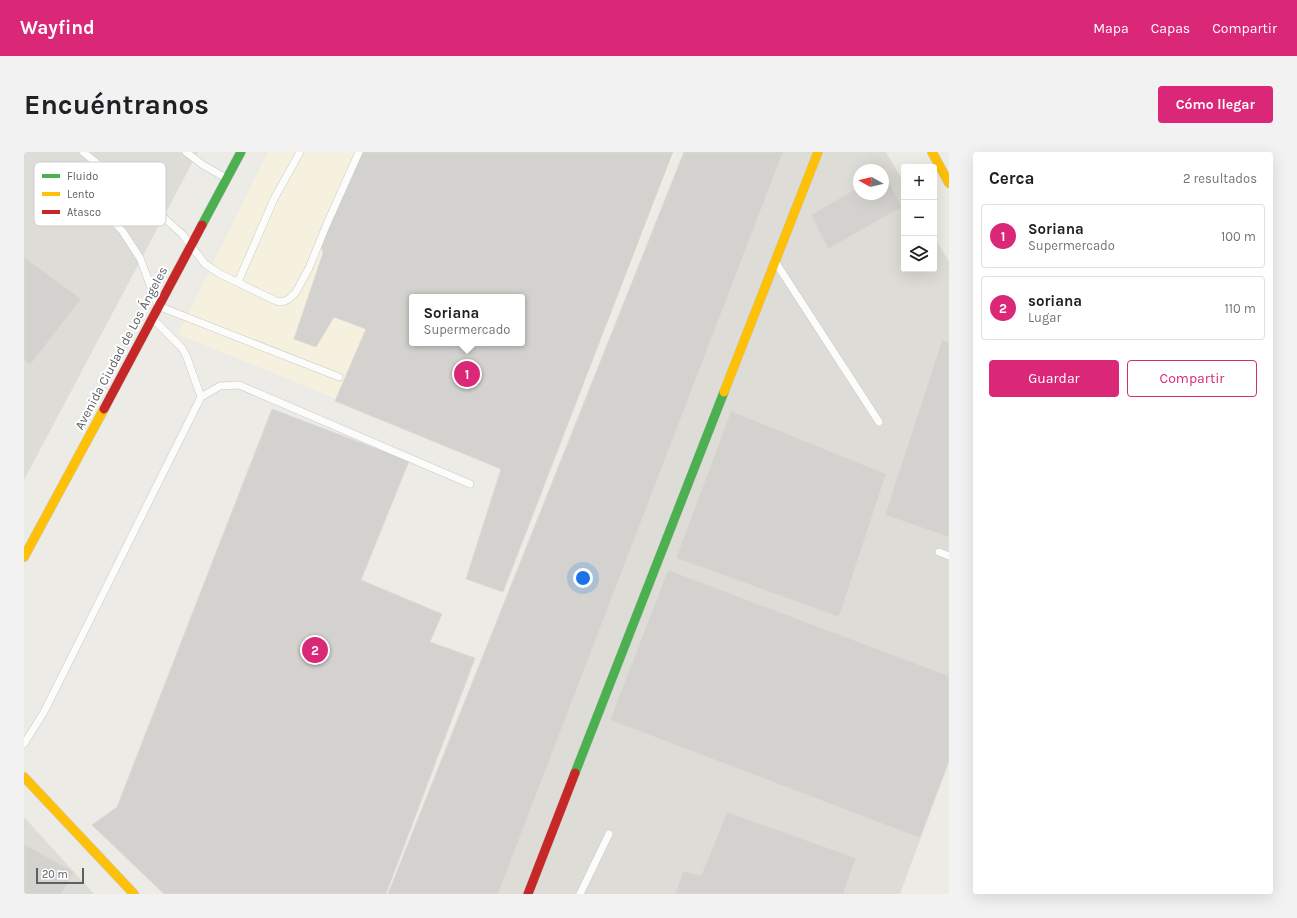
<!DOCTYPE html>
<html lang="es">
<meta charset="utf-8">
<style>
body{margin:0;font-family:Karla,sans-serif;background:#f2f2f2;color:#202124}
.controls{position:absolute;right:12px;top:12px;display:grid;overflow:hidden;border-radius:4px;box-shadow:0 4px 16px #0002}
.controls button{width:36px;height:36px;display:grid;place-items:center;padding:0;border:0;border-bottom:1px solid #e0e0e0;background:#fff;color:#202124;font:20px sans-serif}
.compass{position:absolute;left:829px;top:12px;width:36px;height:36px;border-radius:50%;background:#fff;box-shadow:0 4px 16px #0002;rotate:278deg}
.scale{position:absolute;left:12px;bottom:10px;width:48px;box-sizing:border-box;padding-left:4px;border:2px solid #5b6065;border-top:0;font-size:11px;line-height:14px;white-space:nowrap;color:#5b6065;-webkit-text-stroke:3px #fff;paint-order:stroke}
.you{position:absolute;left:559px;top:426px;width:14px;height:14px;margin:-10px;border:3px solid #fff;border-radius:50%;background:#1a73e8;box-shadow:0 0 0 6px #1a73e833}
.badge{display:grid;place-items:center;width:26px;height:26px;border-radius:50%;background:#db2777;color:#fff;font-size:13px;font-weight:700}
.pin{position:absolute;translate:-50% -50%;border:2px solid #fff;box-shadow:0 1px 4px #0006}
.popup{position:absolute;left:385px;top:142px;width:116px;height:52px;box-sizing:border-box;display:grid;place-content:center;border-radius:4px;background:#fff;filter:drop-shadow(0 1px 3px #0005);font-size:13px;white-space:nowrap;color:#757577}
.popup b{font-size:15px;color:#202124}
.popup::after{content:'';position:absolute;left:50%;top:100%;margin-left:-8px;border:8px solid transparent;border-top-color:#fff}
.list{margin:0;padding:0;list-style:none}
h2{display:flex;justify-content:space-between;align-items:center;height:52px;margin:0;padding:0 16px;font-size:17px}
h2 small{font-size:13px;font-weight:400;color:#757577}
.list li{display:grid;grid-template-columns:26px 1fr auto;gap:12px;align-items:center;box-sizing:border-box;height:64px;margin:0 8px 8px;padding:0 8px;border:1px solid #e0e0e0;border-radius:4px}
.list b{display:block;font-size:15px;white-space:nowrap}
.list p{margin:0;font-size:13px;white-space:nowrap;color:#757577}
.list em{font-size:13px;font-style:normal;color:#757577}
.actions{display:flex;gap:8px;padding:12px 16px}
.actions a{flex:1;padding:9px 0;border:1px solid #db2777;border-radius:4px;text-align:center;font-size:14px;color:#db2777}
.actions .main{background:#db2777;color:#fff}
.icon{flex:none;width:22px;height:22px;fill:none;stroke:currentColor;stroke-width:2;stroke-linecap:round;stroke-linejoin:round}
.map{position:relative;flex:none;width:925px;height:742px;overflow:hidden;border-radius:4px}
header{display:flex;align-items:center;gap:24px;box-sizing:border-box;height:56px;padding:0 20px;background:#db2777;color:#fff}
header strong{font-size:19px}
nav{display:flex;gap:22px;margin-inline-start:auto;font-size:14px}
.intro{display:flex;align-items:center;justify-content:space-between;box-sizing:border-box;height:96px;padding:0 24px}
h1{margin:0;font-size:28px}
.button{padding:10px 18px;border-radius:4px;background:#db2777;color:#fff;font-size:14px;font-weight:700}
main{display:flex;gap:24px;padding:0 24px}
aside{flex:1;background:#fff;border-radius:4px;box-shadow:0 4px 16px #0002}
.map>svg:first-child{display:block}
.commercial{fill:#f6f1de;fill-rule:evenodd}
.industrial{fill:#dddcd7;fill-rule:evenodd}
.building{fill:#d3d2cf;stroke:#dcdad5;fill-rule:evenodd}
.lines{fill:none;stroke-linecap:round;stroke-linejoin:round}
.lane-casing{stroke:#c8c8c7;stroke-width:8}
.fast-casing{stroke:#c7c8c7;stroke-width:10}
.slow-casing{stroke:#c7c8c7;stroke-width:10}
.jam-casing{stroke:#c7c8c7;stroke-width:10}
.lane{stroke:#fcfcfb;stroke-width:7}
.fast{stroke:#4caf50;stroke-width:9}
.slow{stroke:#ffc107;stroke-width:9}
.jam{stroke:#c62828;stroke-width:9}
.labels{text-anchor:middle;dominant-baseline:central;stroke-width:4;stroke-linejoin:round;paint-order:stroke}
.street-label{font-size:13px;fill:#5b6065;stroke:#fff}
.key{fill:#fff;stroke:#cecfd1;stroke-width:1}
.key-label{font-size:11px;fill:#5b6065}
</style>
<header>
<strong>Wayfind</strong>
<nav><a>Mapa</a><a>Capas</a><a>Compartir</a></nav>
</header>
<div class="intro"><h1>Encuéntranos</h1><a class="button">Cómo llegar</a></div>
<main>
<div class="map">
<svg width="925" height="742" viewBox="0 0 925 742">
<rect width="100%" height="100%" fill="#ecebe6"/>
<path class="commercial" d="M244,0H651L521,332L154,182ZM388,145H498V191H388Z"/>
<path class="industrial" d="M0,0H174L0,328Z
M660,0H862L880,31V117H910V84L925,110V609L876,742H364ZM835,18H859V42H835Z
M0,665L70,742H0Z"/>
<path class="building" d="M340,0H649L479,440L442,427L477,317L311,249L342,177L310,165L292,195L270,187L299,101L296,89L338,1ZM388,145H498V191H388Z
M660,0H759L474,742H364Z
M860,20L878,55L804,97L787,63L835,35V42H859Z
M0,105L57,147L6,213L0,208Z
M918,188L925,190V385L861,363Z
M248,257L385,309L337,428L418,462L406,490L451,506L362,742H140L68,673L93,655Z
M707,259L862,322L815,465L652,406Z
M644,418L925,524V609L896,686L586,568Z
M703,660L832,706L819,742H651L659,719L677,724Z
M0,692L50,720L37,742H0Z"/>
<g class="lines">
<defs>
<path id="lane" d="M59,0L128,55L158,82L181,112L196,122L252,149L258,150L265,147L272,140L285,116L302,74L335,0
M162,0L179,13L202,26
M71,49L99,80L116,106L134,154L315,225
M752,111L855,270
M214,130L250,47L276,0
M129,167L157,195L162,203L177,245
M915,400L925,404
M0,592L20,560L177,245L196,234L215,233L446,332
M556,742L585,682"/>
<path id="fast" d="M178,73L217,0
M551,621L700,240"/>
<path id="slow" d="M908,0L925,31
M700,240L794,0
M0,405L80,257
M0,625L110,742"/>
<path id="jam" d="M80,257L178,73
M504,742L551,621"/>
</defs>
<use href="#lane" class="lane-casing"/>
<use href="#fast" class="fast-casing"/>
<use href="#slow" class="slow-casing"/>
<use href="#jam" class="jam-casing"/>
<use href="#lane" class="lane"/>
<use href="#fast" class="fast"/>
<use href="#slow" class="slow"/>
<use href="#jam" class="jam"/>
</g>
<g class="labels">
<g class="street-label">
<text transform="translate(97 196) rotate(-62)">Avenida Ciudad de Los Ángeles</text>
</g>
</g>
<rect x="10" y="10" width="132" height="64" rx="6" class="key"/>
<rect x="18" y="22" width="18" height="4" fill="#4caf50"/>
<rect x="18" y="40" width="18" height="4" fill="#ffc107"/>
<rect x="18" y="58" width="18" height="4" fill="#c62828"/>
<g class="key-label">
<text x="43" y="28">Fluido</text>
<text x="43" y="46">Lento</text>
<text x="43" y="64">Atasco</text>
</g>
</svg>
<div class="controls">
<button>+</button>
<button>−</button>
<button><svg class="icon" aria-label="layers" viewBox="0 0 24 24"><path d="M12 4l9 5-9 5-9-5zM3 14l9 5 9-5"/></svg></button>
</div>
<svg class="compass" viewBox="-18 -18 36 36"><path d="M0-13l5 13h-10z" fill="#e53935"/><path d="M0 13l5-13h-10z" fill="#757577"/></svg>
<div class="scale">20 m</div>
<div class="you"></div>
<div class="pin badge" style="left:443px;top:222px">1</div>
<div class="popup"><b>Soriana</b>Supermercado</div>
<div class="pin badge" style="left:291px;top:498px">2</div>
</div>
<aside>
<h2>Cerca<small>2 resultados</small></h2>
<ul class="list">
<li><span class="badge">1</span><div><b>Soriana</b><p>Supermercado</p></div><em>100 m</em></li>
<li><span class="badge">2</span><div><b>soriana</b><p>Lugar</p></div><em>110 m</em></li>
</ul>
<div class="actions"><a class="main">Guardar</a><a>Compartir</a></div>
</aside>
</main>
